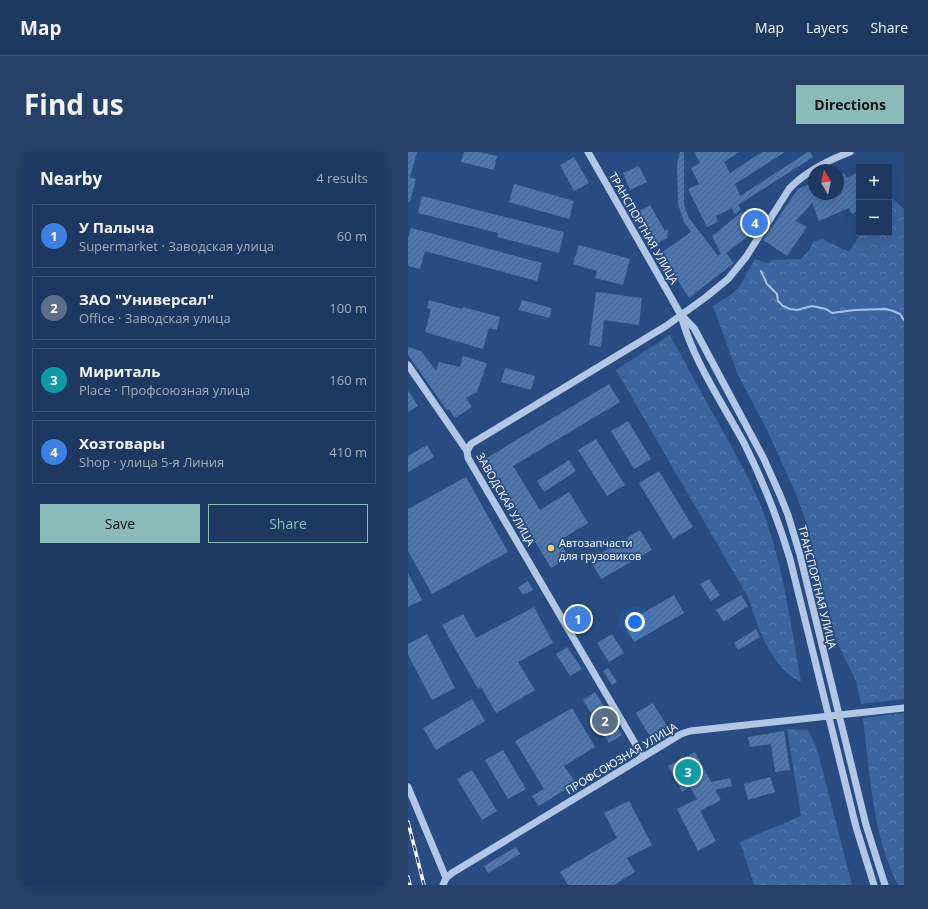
<!DOCTYPE html>
<meta charset="utf-8">
<style>
body{margin:0;font-family:"Open Sans",sans-serif;background:#264067;color:#f1f3f6}
.controls{position:absolute;right:12px;top:12px;display:grid;overflow:hidden;border-radius:0px;box-shadow:0 4px 16px #0002}
.controls button{width:36px;height:36px;display:grid;place-items:center;padding:0;border:0;border-bottom:1px solid #3c5376;background:#1e3961;color:#f1f3f6;font:20px sans-serif}
.compass{position:absolute;left:400px;top:12px;width:36px;height:36px;border-radius:50%;background:#1e3961;box-shadow:0 4px 16px #0002;rotate:351deg}
.you{position:absolute;left:227px;top:470px;width:14px;height:14px;margin:-10px;border:3px solid #fff;border-radius:50%;background:#1a73e8;box-shadow:0 0 0 6px #1a73e833}
.badge{display:grid;place-items:center;width:26px;height:26px;border-radius:50%;background:#8bbbb9;color:#fff;font-size:13px;font-weight:700}
.pin{position:absolute;translate:-50% -50%;border:2px solid #fff;box-shadow:0 1px 4px #0006}
.list{margin:0;padding:0;list-style:none}
h2{display:flex;justify-content:space-between;align-items:center;height:52px;margin:0;padding:0 16px;font-size:17px}
h2 small{font-size:13px;font-weight:400;color:#a1acbd}
.list li{display:grid;grid-template-columns:26px 1fr auto;gap:12px;align-items:center;box-sizing:border-box;height:64px;margin:0 8px 8px;padding:0 8px;border:1px solid #3c5376;border-radius:0px}
.list b{display:block;font-size:15px;white-space:nowrap}
.list p{margin:0;font-size:13px;white-space:nowrap;color:#a1acbd}
.list em{font-size:13px;font-style:normal;color:#a1acbd}
.actions{display:flex;gap:8px;padding:12px 16px}
.actions a{flex:1;padding:9px 0;border:1px solid #8bbbb9;border-radius:0px;text-align:center;font-size:14px;color:#8bbbb9}
.actions .main{background:#8bbbb9;color:#111}
.map{position:relative;flex:none;width:496px;height:733px;overflow:hidden;border-radius:0px}
header{display:flex;align-items:center;gap:24px;box-sizing:border-box;height:56px;padding:0 20px;background:#1e3961;border-bottom:1px solid #3c5376}
header strong{font-size:19px}
nav{display:flex;gap:22px;margin-inline-start:auto;font-size:14px}
.intro{display:flex;align-items:center;justify-content:space-between;box-sizing:border-box;height:96px;padding:0 24px}
h1{margin:0;font-size:28px}
.button{padding:10px 18px;border-radius:0px;background:#8bbbb9;color:#111;font-size:14px;font-weight:700}
main{display:flex;gap:24px;padding:0 24px}
aside{flex:1;background:#1e3961;border-radius:0px;box-shadow:0 4px 16px #0002}
.map>svg:first-child{display:block}
.forest{fill:url(#forest-crowns)}
.lines{fill:none;stroke-linecap:round;stroke-linejoin:round}
.stream{stroke:#a5c1e6;stroke-width:2}
.building{fill:url(#building-hatch)}
.minor{stroke:#b0c7e6;stroke-width:7}
.rail-casing{stroke:#fff;stroke-width:3.5}
.rail{stroke:#284c81;stroke-width:2;stroke-dasharray:6;stroke-linecap:butt}
.poi-dot{fill:#eecf76;stroke:#284c81;stroke-width:1.5}
.labels{text-anchor:middle;dominant-baseline:central;stroke-width:3.5;stroke-linejoin:round;paint-order:stroke}
.street-label{font-size:11px;fill:#fff;stroke:#284c81}
.poi-label{font-size:11px;fill:#fff;stroke:#284c81;text-anchor:start}
</style>
<header>
<strong>Map</strong>
<nav><a>Map</a><a>Layers</a><a>Share</a></nav>
</header>
<div class="intro"><h1>Find us</h1><a class="button">Directions</a></div>
<main>
<aside>
<h2>Nearby<small>4 results</small></h2>
<ul class="list">
<li><span class="badge" style="background:#3f7fe0">1</span><div><b>У Палыча</b><p>Supermarket · Заводская улица</p></div><em>60 m</em></li>
<li><span class="badge" style="background:#5c6f8a">2</span><div><b>ЗАО &quot;Универсал&quot;</b><p>Office · Заводская улица</p></div><em>100 m</em></li>
<li><span class="badge" style="background:#0f9aa8">3</span><div><b>Мириталь</b><p>Place · Профсоюзная улица</p></div><em>160 m</em></li>
<li><span class="badge" style="background:#3f7fe0">4</span><div><b>Хозтовары</b><p>Shop · улица 5-я Линия</p></div><em>410 m</em></li>
</ul>
<div class="actions"><a class="main">Save</a><a>Share</a></div>
</aside>
<div class="map">
<svg width="496" height="733" viewBox="0 0 496 733">
<defs>
<pattern id="forest-crowns" width="20" height="18" patternUnits="userSpaceOnUse"><rect width="20" height="18" fill="#3c659f"/><path d="M2 6a3 3 0 1 1 6 0M12 15a3 3 0 1 1 6 0" fill="none" stroke="#597cad"/></pattern>
<pattern id="building-hatch" width="6" height="6" patternUnits="userSpaceOnUse"><rect width="6" height="6" fill="#5076aa"/><path d="M-1 1l2-2M0 6l6-6M5 7l2-2" fill="none" stroke="#4e617b"/></pattern>
</defs>
<rect width="100%" height="100%" fill="#284c81"/>
<path class="forest" d="M481,43L496,57V547L453,552L448,529L428,488L399,372L388,342L359,278L330,223L305,154L324,142L331,135L347,107L360,111L365,108L393,107L402,97L405,90L414,87L441,100L453,81H481Z
M262,183C276,209 290,235 304,260C321,290 339,321 352,352C374,406 383,473 393,530C361,514 351,477 340,445L208,218Z
M496,561V733H490C464,682 462,622 455,566Z
M379,577L400,578L409,597L444,733H346L332,690L393,664Z"/>
<g class="lines">
<path class="stream" d="M353,119L359,132L369,142L370,149L375,154L382,157L389,158L404,154L418,157L424,161L447,158L478,157L485,159L492,162L496,168"/>
</g>
<path class="building" d="M0,0H9L2,25H0Z
M56,0H72L89,4L86,18L53,10Z
M272,0H276V52L278,59L281,66L310,104L313,102L304,84L334,60L337,66L339,65L342,69L338,72L344,81L318,101L326,111L281,146L253,101L283,80L276,70L270,52L269,12Z
M286,0H331L316,10L322,21L354,0H377L327,32L332,44L400,0H402L405,5L330,53L333,58L326,62L324,56L308,64L310,70L299,75L280,37L291,32L283,16L292,11Z
M166,5L181,31L166,39L152,13Z
M231,14L239,30L222,38L215,21Z
M436,21L439,26L448,21L451,26V58L444,62L441,56L411,69L404,51L388,69L399,75L379,104L355,88L390,37L406,30V42H434L430,35V24Z
M0,25L8,27L2,50H0Z
M106,32L166,49L161,67L101,50Z
M14,44L156,80L151,101L89,85L90,81L10,61Z
M242,53L257,79L260,77L259,86L247,93L244,87L245,86L230,60Z
M3,76L134,111L129,129L17,99L12,117L0,114V86Z
M171,93L222,107L215,133L187,126L189,119L165,112Z
M188,140L234,146L231,173L196,168L193,195L181,193Z
M21,148L54,157L55,155L92,165L89,178L81,176L75,197L17,180L23,157L19,156Z
M114,148L144,156L141,166L111,158Z
M0,195L13,199L28,219L31,210L52,215L55,204L79,211L69,240L58,246L64,255L47,266L41,257L39,258L0,203Z
M97,216L127,224L123,238L93,230Z
M201,232L212,250L105,314L132,358L161,340L180,371L151,389L161,405L143,416L77,307Z
M0,238L10,254L0,260Z
M220,269L243,307L226,317L203,279Z
M188,287L217,333L199,344L170,298Z
M19,293L26,305L0,320V304Z
M161,308L168,319L136,340L129,329Z
M251,319L285,375L265,387L231,331Z
M58,325L100,400L24,442L0,399V357Z
M232,378L244,398L193,427L182,408Z
M0,421L14,448L0,455Z
M301,427L312,443L303,449L292,432Z
M120,429L125,438L115,443L110,435Z
M266,443L276,461L226,490L216,472Z
M333,443L340,454L316,470L308,458Z
M165,452L181,478L174,482L159,456Z
M126,455L145,491L110,510L127,538L88,561L73,535L70,537L34,473L55,462L68,486Z
M348,477L352,485L330,498L326,491Z
M19,482L47,536L24,548L0,503V492Z
M204,482L216,501L201,510L189,491Z
M159,495L174,517L162,524L148,502Z
M200,516L209,530L204,533L195,519Z
M187,540L214,583L201,591L175,548Z
M64,547L77,569L28,598L15,576Z
M245,551L261,577L244,588L228,561Z
M164,556L187,595L156,614L168,631L131,654L124,644L136,637L107,589Z
M376,579L382,618L367,620L363,592L342,595L340,585Z
M95,598L118,637L100,647L77,608Z
M287,600L303,630L322,626L324,634L307,638L313,648L292,659L308,689L290,699L269,657L289,647L282,635L274,640L260,614Z
M64,618L89,659L74,668L49,627Z
M362,625L367,640L340,648L336,632Z
M221,649L244,693L219,706L227,720L206,733H160L152,720L209,686L196,661Z
M108,695L112,702L80,721L76,714Z"/>
<g class="lines">
<path class="minor" d="M180,0L273,163L286,176L355,305L372,343L380,363L392,403L458,673L477,733
M273,163C285,209 314,250 336,291C355,329 370,367 382,407L448,675L466,733
M0,213L59,299L60,306L235,605
M59,299L63,292L258,174L298,145L320,127L338,105L381,37C397,20 421,8 442,0
M0,635L38,726
M35,733L38,726L44,721L273,582L282,579L496,556"/>
<defs>
<path id="rail" d="M0,670L16,733
M0,725L2,733"/>
</defs>
<use href="#rail" class="rail-casing"/>
<use href="#rail" class="rail"/>
</g>
<circle class="poi-dot" cx="143" cy="396" r="4"/>
<g class="labels">
<g class="street-label">
<text transform="translate(236 76) rotate(60)">ТРАНСПОРТНАЯ УЛИЦА</text>
<text transform="translate(98 347) rotate(60)">ЗАВОДСКАЯ УЛИЦА</text>
<text transform="translate(410 435) rotate(76)">ТРАНСПОРТНАЯ УЛИЦА</text>
<text transform="translate(213 606) rotate(-31)">ПРОФСОЮЗНАЯ УЛИЦА</text>
</g>
<g class="poi-label">
<text x="151" y="390">Автозапчасти<tspan x="151" dy="13">для грузовиков</tspan></text>
</g>
</g>
</svg>
<div class="controls">
<button>+</button>
<button>−</button>
</div>
<svg class="compass" viewBox="-18 -18 36 36"><path d="M0-13l5 13h-10z" fill="#e53935"/><path d="M0 13l5-13h-10z" fill="#a1acbd"/></svg>
<div class="you"></div>
<div class="pin badge" style="left:170px;top:467px;background:#3f7fe0">1</div>
<div class="pin badge" style="left:197px;top:569px;background:#5c6f8a">2</div>
<div class="pin badge" style="left:280px;top:620px;background:#0f9aa8">3</div>
<div class="pin badge" style="left:347px;top:71px;background:#3f7fe0">4</div>
</div>
</main>
